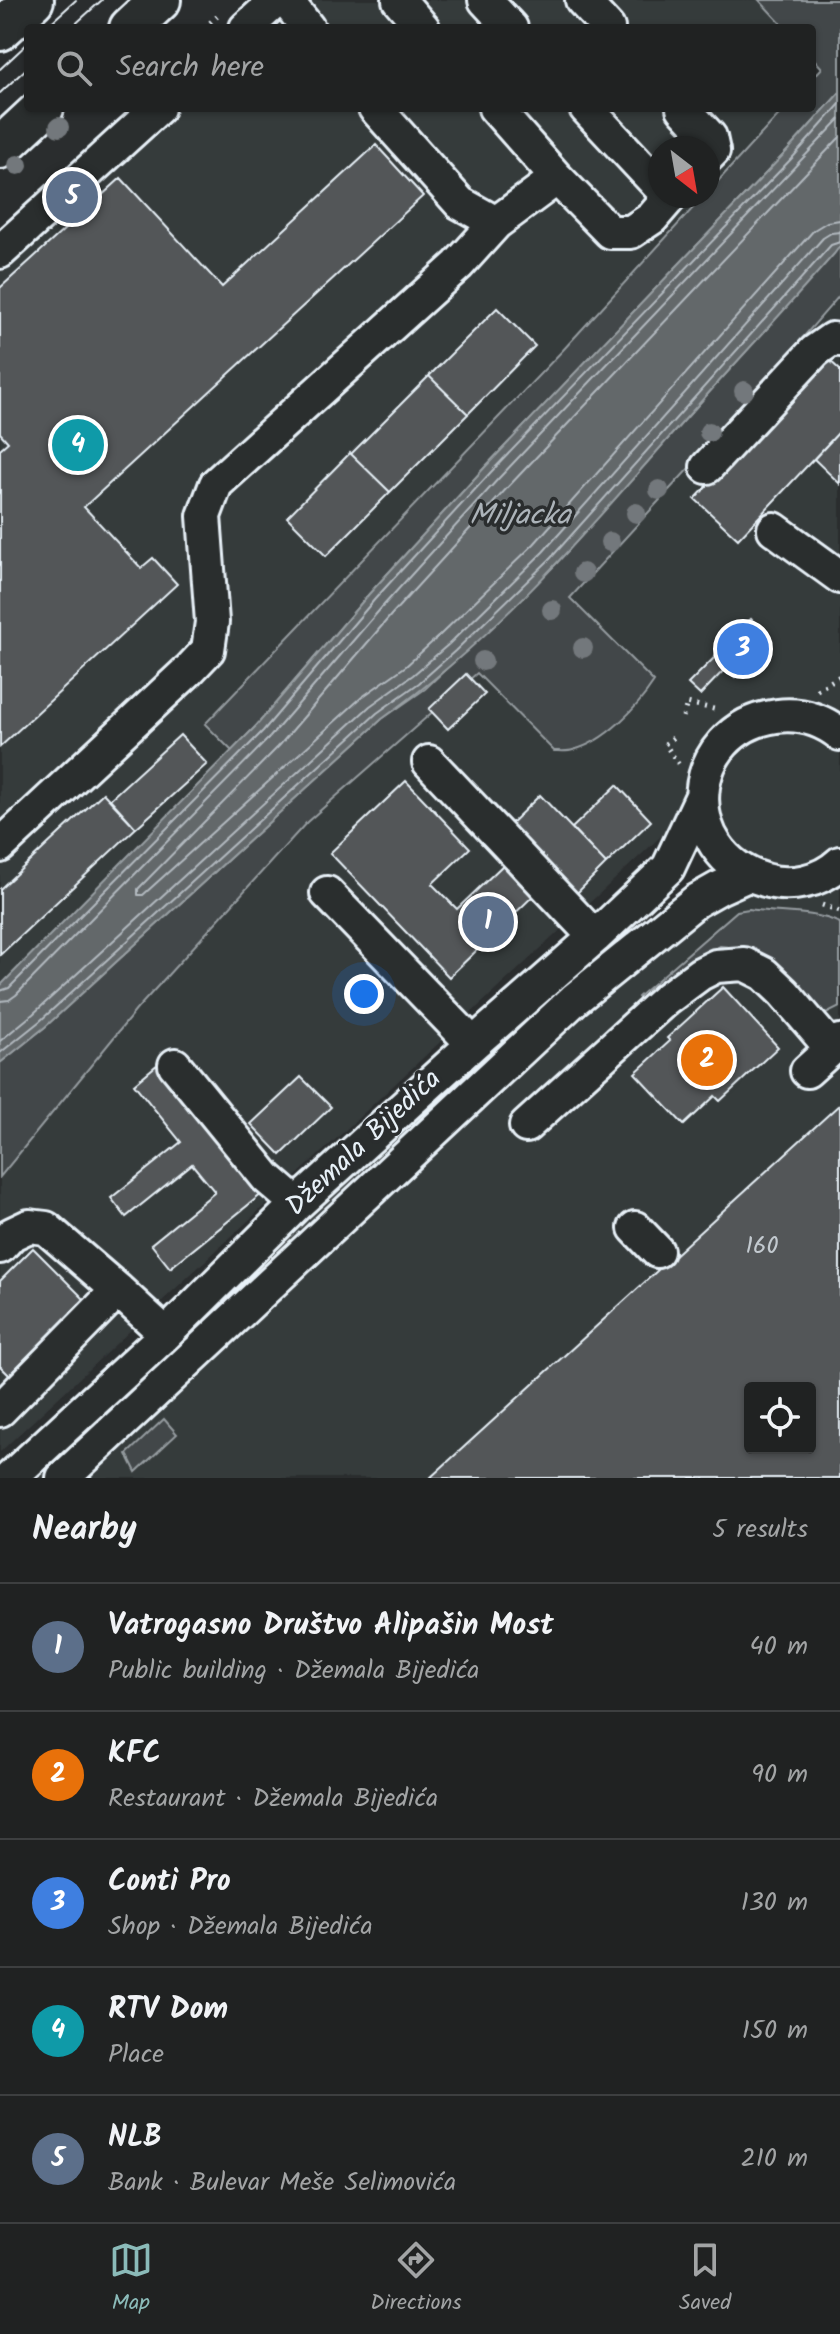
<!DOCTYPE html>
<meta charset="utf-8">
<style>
body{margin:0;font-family:Kalam,sans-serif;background:#282a2a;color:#f1f3f6}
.controls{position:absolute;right:24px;bottom:24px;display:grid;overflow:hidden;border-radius:8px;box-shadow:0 2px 6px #0004}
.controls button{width:72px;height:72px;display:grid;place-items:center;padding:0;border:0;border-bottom:2px solid #3d3f40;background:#202222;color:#f1f3f6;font:40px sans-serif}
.compass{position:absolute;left:648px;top:136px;width:72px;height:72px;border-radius:50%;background:#202222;box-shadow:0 2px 6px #0004;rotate:149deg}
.you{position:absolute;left:364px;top:994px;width:28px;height:28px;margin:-20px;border:6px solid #fff;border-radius:50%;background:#1a73e8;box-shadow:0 0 0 12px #1a73e833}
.badge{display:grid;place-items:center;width:52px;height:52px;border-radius:50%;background:#8bbbb9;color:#fff;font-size:26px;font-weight:700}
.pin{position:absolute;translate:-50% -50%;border:4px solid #fff;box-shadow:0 2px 8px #0006}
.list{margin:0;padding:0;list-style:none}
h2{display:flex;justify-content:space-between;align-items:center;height:104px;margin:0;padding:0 32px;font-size:34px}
h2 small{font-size:26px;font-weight:400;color:#a2a4a5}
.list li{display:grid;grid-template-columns:52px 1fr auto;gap:24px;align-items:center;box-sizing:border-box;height:128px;padding:0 32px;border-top:2px solid #3d3f40}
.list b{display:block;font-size:30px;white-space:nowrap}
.list p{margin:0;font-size:26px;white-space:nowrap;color:#a2a4a5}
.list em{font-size:26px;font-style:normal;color:#a2a4a5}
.icon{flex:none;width:44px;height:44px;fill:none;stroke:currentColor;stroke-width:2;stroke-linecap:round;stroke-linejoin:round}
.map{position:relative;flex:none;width:840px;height:1478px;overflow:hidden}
.search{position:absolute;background:#202222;box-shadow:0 2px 6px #0004;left:24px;right:24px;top:24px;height:88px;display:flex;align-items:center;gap:20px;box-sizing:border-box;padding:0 28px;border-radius:8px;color:#a2a4a5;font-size:30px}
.sheet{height:744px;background:#202222}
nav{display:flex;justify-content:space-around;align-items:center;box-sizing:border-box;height:112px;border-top:2px solid #3d3f40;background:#202222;font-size:22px;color:#a2a4a5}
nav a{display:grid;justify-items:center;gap:4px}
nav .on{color:#8bbbb9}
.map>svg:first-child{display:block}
.built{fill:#363a3b;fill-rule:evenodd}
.green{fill:#424648;stroke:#959ca0;stroke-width:2}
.water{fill:#63686b;stroke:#989fa3;stroke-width:2}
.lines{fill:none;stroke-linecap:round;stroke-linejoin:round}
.shore{stroke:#b3bac0;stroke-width:2}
.building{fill:#535759;stroke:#e8f1f8;stroke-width:2;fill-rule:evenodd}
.minor-casing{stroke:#e8f1f8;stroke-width:38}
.major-casing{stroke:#e8f1f8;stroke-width:46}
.path{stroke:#e8f1f8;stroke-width:5;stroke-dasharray:2 6;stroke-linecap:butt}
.minor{stroke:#2a2d2e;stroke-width:32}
.major{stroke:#2a2d2e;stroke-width:40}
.tram{stroke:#e8f1f8;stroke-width:2}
.tree{fill:#73787b}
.labels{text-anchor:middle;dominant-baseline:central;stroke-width:7;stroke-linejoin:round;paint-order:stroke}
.number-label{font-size:24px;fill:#c3cad0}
.street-label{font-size:28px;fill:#e8f1f8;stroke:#2a2d2e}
.water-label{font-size:30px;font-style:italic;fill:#acb3b9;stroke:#2a2d2e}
</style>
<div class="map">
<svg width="840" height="1478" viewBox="0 0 840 1478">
<rect width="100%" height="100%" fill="#2a2d2e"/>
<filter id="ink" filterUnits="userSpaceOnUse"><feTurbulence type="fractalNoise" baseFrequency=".0125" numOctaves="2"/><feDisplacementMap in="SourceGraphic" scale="16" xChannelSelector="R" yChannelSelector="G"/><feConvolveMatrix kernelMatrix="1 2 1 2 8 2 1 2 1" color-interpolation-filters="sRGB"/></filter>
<g filter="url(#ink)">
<path class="built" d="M254,0H759L785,28H223Z
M134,108H785L708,192V148H660V196H704L563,350L205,723L232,751L0,986V229Z
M840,266V1478H19L551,972L665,913L747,875L701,799L0,1452V1177L137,1009L307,822L515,640ZM750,1388H810V1448H750Z"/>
<path class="green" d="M759,0H840V92L788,150L486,466L369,594L257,725L232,751L205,724L563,350L704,196H708V192L785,108H812V79L822,68L812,57V28H785Z
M840,246V295L691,466L570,598L654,682C637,708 605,742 573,750C568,752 560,751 554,751L477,673L307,822L137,1009L0,1177V1063L45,1027L382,719L425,689L556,564Z
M749,909C779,914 811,910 840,923V1007L826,1014L814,1011L746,949L720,946L703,956L646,1006L638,997L737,911Z
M164,1419L177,1434L136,1472L127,1454Z"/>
<path class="water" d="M840,92V246L834,254C786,309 736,362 688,416C593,524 500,636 382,719L45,1027L0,1063V986L257,725L369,594L486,466L788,150Z"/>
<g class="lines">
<path class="shore" d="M840,137L508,487L392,614L279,746L138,889V895H143L362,697L406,666L440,635L534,544L814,230L827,222L840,220
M0,991L9,988L263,731L375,599L491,472L794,156L840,104
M0,1001L9,1000L16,995L270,737L383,606L499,478L840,119
M0,1041L33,1014L370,706L413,675L449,644L543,552L823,238L831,233L840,232
M0,1053L40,1021L377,713L419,683L455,651L550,559L831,245L840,242"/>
</g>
<path class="building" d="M376,145L423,196L84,507L141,568L153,558L177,584L0,747V449L8,442L0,433V288L121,178L222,287Z
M497,308L535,346L468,414L429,376Z
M827,358L840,370V431L738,539L695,499Z
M429,376L468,414L390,492L351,454Z
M840,431V484L814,459Z
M350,453L390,492L326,556L287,517Z
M751,619L772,640L735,677L715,657Z
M715,657L726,668L700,695L688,684Z
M466,674L485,694L448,729L429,709Z
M180,735L207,764L136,828L110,799Z
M406,781L470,848L432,884L457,909L503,865L533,896L449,977L330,853Z
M617,785L651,821L606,864L572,828Z
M103,793L136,828L0,955V889Z
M540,795L606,864L571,899L504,830Z
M723,987L778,1047L720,1101L715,1096L684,1125L635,1073L670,1041L667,1038Z
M158,1064L263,1193L170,1268L151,1244L215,1192L192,1164L126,1217L111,1198L181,1142L134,1084Z
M301,1077L331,1107L281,1155L251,1124Z
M840,1104V1478H430ZM750,1388H810V1448H750Z
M33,1248L85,1300L9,1375L0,1366V1281Z"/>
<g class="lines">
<defs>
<path id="minor" d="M286,0L308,28
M399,0L423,28
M485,0L511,28
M582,0L608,28
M246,28L277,0
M375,108L460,203L496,223
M586,108L660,187
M683,108L710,137L713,151L708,156
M557,178L610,232H631L652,218L671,196
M0,252L158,108
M707,467L815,351L832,339L840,340
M774,529L840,577
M840,734C822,720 800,713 777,716C684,728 675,854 765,880C790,888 821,881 840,863
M429,762L595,937
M0,846L189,670L208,650L212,622L204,516L216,484L458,265L496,223L557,178L495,108
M327,893L473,1044
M175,1065L267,1178L297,1204
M807,1071L840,1041
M526,1126L665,1000L700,974L716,966L744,964L764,974L784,993L832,1049
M635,1228L657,1251
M0,1247L12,1234L29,1226L46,1228L118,1290L166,1334
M0,1410L118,1290
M10,1478L166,1334L297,1204L473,1044L595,937L668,868L701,798
M63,1478L575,999L696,901L719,888L748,875"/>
<path id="major" d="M130,28L160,0
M0,30L33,0
M0,148L43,108"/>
</defs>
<use href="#minor" class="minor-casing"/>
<use href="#major" class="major-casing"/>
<path class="path" d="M204,28L220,14
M817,690L840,676
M683,717L687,703L718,710
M673,738L665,744L679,765
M822,905L840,911"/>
<use href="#minor" class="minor"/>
<use href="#major" class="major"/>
<path class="tram" d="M45,28L76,0
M71,28L102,0
M0,69L28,43
M0,93L28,67"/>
</g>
<g class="tree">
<circle cx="59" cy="127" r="10"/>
<circle cx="18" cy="165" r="10"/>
<circle cx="744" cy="391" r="10"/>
<circle cx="709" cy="432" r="10"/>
<circle cx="659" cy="490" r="10"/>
<circle cx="636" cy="513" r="10"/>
<circle cx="610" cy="542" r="10"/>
<circle cx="583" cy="573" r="10"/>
<circle cx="552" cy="610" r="10"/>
<circle cx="583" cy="648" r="10"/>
<circle cx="483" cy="661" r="10"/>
</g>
</g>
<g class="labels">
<g class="number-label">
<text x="762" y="1246">160</text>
</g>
<g class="street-label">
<text transform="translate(364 1143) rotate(-43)">Džemala Bijedića</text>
</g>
<g class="water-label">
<text x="520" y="516">Miljacka</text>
</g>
</g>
</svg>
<div class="controls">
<button><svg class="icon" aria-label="locate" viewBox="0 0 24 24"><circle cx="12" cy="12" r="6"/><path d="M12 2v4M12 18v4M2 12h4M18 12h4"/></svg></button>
</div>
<svg class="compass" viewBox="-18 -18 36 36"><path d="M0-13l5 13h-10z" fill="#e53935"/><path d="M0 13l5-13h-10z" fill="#a2a4a5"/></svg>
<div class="you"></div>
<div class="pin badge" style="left:488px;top:922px;background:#5c6f8a">1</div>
<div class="pin badge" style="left:707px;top:1060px;background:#e8710a">2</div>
<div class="pin badge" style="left:743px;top:649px;background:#3f7fe0">3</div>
<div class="pin badge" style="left:78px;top:445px;background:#0f9aa8">4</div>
<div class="pin badge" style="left:72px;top:197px;background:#5c6f8a">5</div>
<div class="search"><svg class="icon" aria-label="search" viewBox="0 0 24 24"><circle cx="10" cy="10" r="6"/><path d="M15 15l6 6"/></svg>Search here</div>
</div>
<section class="sheet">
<h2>Nearby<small>5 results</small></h2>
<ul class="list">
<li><span class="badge" style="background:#5c6f8a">1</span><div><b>Vatrogasno Društvo Alipašin Most</b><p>Public building · Džemala Bijedića</p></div><em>40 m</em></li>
<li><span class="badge" style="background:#e8710a">2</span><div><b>KFC</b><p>Restaurant · Džemala Bijedića</p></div><em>90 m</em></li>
<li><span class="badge" style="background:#3f7fe0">3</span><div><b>Conti Pro</b><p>Shop · Džemala Bijedića</p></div><em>130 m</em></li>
<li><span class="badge" style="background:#0f9aa8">4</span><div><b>RTV Dom</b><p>Place</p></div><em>150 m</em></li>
<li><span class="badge" style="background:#5c6f8a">5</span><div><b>NLB</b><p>Bank · Bulevar Meše Selimovića</p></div><em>210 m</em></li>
</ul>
</section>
<nav>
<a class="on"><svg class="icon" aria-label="map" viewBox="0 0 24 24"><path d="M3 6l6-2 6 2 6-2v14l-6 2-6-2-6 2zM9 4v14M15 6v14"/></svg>Map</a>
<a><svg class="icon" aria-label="directions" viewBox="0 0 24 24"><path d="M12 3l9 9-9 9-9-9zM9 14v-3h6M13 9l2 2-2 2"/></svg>Directions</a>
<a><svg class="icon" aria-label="saved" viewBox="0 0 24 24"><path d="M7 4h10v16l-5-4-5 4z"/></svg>Saved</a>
</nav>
